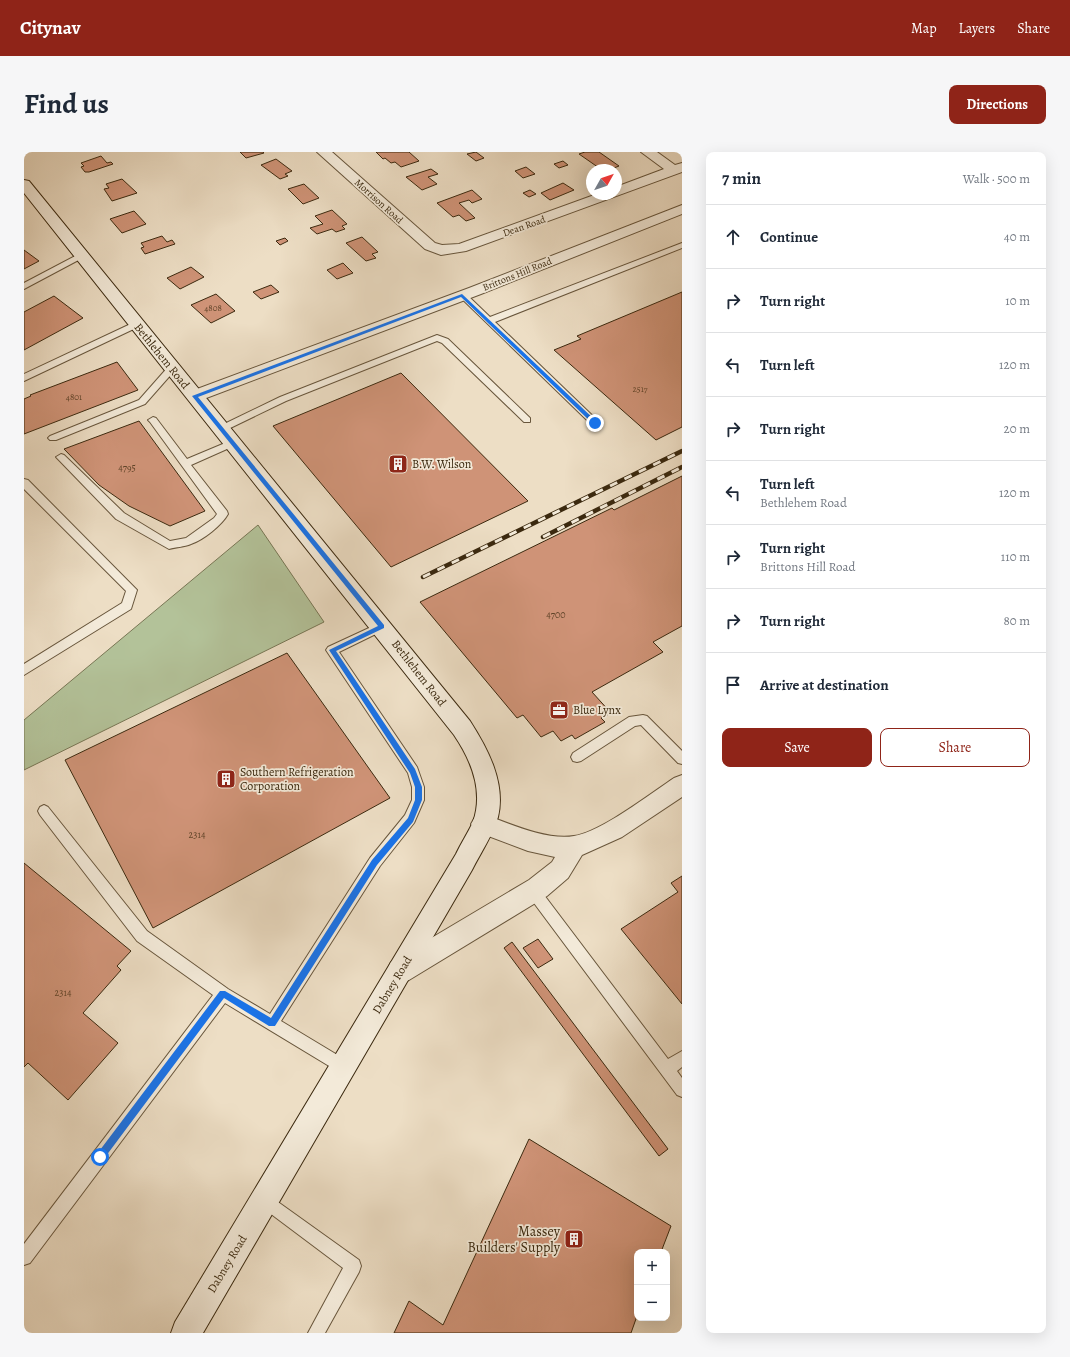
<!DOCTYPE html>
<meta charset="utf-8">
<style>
body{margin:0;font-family:Alegreya,serif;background:#f6f6f7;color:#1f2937}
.controls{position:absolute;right:12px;bottom:12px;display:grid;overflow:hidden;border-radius:8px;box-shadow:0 4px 16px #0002}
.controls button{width:36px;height:36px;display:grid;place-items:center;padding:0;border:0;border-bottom:1px solid #e0e1e3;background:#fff;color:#1f2937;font:20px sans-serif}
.compass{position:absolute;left:562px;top:12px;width:36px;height:36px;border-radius:50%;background:#fff;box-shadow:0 4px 16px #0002;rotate:50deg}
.stop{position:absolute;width:12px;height:12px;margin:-9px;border:3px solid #1a73e8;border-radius:50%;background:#fff}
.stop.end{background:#1a73e8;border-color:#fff;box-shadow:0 1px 4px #0008}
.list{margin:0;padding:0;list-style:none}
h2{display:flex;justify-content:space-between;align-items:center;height:52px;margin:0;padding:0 16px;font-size:17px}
h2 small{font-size:13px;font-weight:400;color:#747a83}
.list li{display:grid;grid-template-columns:26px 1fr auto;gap:12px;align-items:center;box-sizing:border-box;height:64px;padding:0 16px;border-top:1px solid #e0e1e3}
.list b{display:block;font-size:15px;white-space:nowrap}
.list p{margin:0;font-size:13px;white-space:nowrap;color:#747a83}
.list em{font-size:13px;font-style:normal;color:#747a83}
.actions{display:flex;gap:8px;padding:12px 16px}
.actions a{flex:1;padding:9px 0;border:1px solid #8f2418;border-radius:8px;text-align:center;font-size:14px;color:#8f2418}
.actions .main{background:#8f2418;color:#fff}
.icon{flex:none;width:22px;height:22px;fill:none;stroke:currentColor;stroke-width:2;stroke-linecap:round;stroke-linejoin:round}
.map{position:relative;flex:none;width:658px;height:1181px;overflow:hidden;border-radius:8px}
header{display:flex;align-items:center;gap:24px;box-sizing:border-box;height:56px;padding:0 20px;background:#8f2418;color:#fff}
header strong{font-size:19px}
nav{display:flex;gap:22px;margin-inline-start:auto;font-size:14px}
.intro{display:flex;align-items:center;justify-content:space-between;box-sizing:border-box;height:96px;padding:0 24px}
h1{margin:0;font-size:28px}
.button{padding:10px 18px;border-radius:8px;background:#8f2418;color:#fff;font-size:14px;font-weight:700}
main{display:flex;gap:24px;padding:0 24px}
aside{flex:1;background:#fff;border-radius:8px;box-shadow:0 4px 16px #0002}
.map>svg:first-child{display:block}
.green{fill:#b3c299;stroke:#777654}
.building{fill:#cf9377;stroke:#3b290f}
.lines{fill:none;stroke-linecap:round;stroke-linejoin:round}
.lane-casing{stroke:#68563c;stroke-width:2}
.street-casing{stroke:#68563c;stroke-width:2}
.secondary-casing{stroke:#3b290f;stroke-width:2}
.lane{fill:#f3ead9;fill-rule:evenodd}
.street{fill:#f3ead9;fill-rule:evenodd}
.secondary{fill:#f3ead9;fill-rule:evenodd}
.rail-casing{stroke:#3b290f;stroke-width:4.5}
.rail{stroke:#f3ead9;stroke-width:3;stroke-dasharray:8;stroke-linecap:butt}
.route{fill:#1a73e8}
.labels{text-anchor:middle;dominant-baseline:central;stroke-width:3.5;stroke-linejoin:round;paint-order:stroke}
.far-number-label{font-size:9px;fill:#604429}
.far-street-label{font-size:10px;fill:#3b290f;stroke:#f3ead9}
.number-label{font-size:10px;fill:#604429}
.street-label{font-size:12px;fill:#3b290f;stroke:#f3ead9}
.poi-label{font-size:12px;fill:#3b290f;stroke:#f3ead9;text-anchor:start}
.near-poi-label{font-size:14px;fill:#3b290f;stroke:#f3ead9;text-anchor:end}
</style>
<header>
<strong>Citynav</strong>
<nav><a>Map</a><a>Layers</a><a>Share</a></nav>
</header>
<div class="intro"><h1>Find us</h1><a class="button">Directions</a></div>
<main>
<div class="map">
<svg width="658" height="1181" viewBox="0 0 658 1181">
<rect width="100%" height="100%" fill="#eddec5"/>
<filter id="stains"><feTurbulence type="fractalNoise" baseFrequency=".005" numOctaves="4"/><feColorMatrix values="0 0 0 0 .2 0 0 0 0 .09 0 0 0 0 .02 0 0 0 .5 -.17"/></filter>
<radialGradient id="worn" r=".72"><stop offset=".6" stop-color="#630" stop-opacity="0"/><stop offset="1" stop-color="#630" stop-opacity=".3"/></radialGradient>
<path class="green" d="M234,373L300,470L0,618V568Z"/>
<path class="building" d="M216,0H239L240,1L222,6Z
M352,0H385L395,9L377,15L371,10L367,11L361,6L359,7Z
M452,0L460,6L452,9L443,2Z
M561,0H575L595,14L585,18H578L555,2Z
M77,4L83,11L87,10L89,12L65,20H61L57,15L60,14L57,11Z
M252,7L268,19L261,22L264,24L256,27L237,13Z
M539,9L544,13L535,16L530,12Z
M502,15L511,22L499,26L491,19Z
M407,17L414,22L404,25L413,32L398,38L382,25Z
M98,27L113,41L88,49L80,37L85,36L82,32Z
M539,31L550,38L526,48L517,41Z
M280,32L295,46L279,52L264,37Z
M448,38L458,47L448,51L445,48L435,51L451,66L442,69L435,63L429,65L413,51Z
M506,38L512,42L505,45L499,41Z
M308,58L323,72L318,74L321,77L312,80L308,77L293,82L286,76L299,72L291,64Z
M110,59L122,72L98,81L86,67Z
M138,84L143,90L148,88L151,92L121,102L117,96L120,95L117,91Z
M338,85L354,100L348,102L352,106L342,109L322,91Z
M261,86L264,89L256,93L252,89Z
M0,98L15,109L0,117Z
M319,111L329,121L313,127L303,118Z
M167,115L180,125L156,137L143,126Z
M247,133L255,140L237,147L229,140Z
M658,140V275L632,288L530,198L557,187L553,184Z
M192,142L211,159L187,171L167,153Z
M30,144L59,166L0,198V160Z
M93,210L114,238L0,282V247L7,244L6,243Z
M377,221L504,349L367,415L249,274Z
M115,269L181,359L146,374L105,354L75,333L40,297Z
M658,324V474L629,490L639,500L568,540L587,561L577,566L581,570L551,587L548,583L537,589L529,579L517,585L499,563L493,566L396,450L588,356L590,358Z
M263,501L366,646L129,776L41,608Z
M0,711L107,799L93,814L97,818L59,861L94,891L44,948L4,911L0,915Z
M658,724V852L597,777L654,740L647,731Z
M514,787L529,807L514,816L499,796Z
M488,790L644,997L635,1004L480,796Z
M505,987L647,1074L637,1100H613V1164L607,1181H370L385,1149L419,1173Z"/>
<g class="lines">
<defs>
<path id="lane" d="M658,91V96L471,170L574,269V273H568L434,143L435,141H441L466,165Z
M55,102H58L62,104L0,137V131Z
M113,169L116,170V174L0,229V222Z
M413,183L424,187L506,266V270H500L418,191L413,189L262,249L200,279H194L192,277L194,275L256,245Z
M148,213L151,214V218L121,252L32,288H26L24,286L26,284L115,248L145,214Z
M129,265L132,266L163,307L206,289L209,288L214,291L212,293L167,313L203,359L204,362C198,373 179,388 167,392C160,395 152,395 145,397L92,367L32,305L37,302L40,303L100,361L146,389L162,386L190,366L193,362L126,270L124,268Z
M0,327L4,328L113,438L107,457L0,523V512L98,451L102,439L0,337Z
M358,470L362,471L364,474L362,477L315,500L393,615L400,635V648L390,671L356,714L257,869L325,910L327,915L325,920L320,922L315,920L201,851L6,1111L0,1113V1092L189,843L113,789L16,663L14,659L16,655L20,653L24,655L123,779L204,837L246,862L346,706L381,663L388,648V635L384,621L302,498L304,495Z
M619,563L623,564L658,599V612L654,611L617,573L611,574L557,609L553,610L549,609L547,605L549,601L605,565Z
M509,733L514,735L644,907L658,899V915L653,919L658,926V945L653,943L504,743L502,739L504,735Z
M240,1040L335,1108L337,1114L335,1120L301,1181H284L319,1116L235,1053L232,1048L235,1043Z"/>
<path id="street" d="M293,0H308L411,91L418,93L435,92L573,42H592V35L640,17L617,0H633L651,13L658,11V20L442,99L417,103L401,97Z
M658,53V62L457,142L177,248L171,250L165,248L162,244L165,240L445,136Z
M658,623V645L598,685L558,703L544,726L523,744L385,828L376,831L367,828L363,819L367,810L505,728L528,710L531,705L504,699L451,679L447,672L451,665L459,662C484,671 523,689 550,684C577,680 626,642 650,626Z"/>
<path id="secondary" d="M0,28L5,29L446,569C464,597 482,631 474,665C469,683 457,700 448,718L179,1181H147L151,1170L432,702C437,691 444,681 449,670C460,639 447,608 430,583L0,41Z"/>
</defs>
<use href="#lane" class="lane-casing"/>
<use href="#street" class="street-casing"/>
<use href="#secondary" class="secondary-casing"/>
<use href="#lane" class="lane"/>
<use href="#street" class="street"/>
<use href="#secondary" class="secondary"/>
<defs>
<path id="rail" d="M519,385L658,315
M399,425L658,299"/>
</defs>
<use href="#rail" class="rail-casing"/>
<use href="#rail" class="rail"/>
</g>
<path class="route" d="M438,142L573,270V272H569L437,145L174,245L360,473V476L312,499L391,617L398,635V648L389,670L353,713L251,874H245L200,846L79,1008H73V1002L196,839H201L247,866L348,708L384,666L391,648V635L386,621L305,498L354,474L168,244Z"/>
<defs>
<symbol id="building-square" viewBox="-11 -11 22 22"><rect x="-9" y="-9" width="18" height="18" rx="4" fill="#8f2418" stroke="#f3ead9"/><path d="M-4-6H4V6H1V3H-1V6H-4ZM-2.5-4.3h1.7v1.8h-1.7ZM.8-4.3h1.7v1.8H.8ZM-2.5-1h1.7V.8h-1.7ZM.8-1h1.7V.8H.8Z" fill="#fff"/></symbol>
<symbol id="office-square" viewBox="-11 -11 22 22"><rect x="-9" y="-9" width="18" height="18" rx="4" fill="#8f2418" stroke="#f3ead9"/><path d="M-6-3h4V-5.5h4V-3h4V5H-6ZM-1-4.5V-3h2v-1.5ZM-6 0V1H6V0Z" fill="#fff"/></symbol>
</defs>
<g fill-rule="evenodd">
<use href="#building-square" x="363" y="301" width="22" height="22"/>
<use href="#office-square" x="524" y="547" width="22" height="22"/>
<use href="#building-square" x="191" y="616" width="22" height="22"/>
<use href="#building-square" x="539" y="1076" width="22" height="22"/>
</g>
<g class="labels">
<g class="far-number-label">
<text x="189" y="156">4808</text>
<text x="616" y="237">2517</text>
<text x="50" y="245">4801</text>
</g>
<g class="far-street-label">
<text transform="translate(355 49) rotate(42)">Morrison Road</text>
<text transform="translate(500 74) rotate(-19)">Dean Road</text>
<text transform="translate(493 122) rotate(-22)">Brittons Hill Road</text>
</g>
<g class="number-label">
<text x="103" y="315">4795</text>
<text x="532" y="462">4700</text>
<text x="173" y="682">2314</text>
<text x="39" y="840">2314</text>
</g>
<g class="street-label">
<text transform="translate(138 204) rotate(51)">Bethlehem Road</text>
<text transform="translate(395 521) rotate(52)">Bethlehem Road</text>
<text transform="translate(368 833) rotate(-59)">Dabney Road</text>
<text transform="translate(203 1112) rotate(-59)">Dabney Road</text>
</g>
<g class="poi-label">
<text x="388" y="312">B.W. Wilson</text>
<text x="549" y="558">Blue Lynx</text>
<text x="216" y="620">Southern Refrigeration<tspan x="216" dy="14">Corporation</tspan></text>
</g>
<g class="near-poi-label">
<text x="536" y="1079">Massey<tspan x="536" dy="16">Builders' Supply</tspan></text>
</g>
</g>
<rect width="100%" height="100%" filter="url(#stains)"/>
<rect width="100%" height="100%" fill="url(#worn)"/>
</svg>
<div class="controls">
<button>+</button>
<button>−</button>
</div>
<svg class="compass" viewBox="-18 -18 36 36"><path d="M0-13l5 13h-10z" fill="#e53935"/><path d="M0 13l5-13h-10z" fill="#747a83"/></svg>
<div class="stop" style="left:76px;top:1005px"></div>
<div class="stop end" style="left:571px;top:271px"></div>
</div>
<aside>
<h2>7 min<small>Walk · 500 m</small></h2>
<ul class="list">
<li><svg class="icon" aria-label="ahead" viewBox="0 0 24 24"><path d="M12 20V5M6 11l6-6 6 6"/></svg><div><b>Continue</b></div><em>40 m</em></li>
<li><svg class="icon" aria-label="right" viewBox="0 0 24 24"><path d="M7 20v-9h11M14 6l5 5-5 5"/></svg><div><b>Turn right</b></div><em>10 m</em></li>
<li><svg class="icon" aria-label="left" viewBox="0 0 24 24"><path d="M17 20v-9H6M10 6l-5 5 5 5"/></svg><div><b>Turn left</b></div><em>120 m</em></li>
<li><svg class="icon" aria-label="right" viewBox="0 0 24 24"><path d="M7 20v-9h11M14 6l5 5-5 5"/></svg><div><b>Turn right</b></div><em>20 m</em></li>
<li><svg class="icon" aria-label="left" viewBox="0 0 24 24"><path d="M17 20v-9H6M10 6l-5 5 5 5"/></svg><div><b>Turn left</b><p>Bethlehem Road</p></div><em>120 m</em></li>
<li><svg class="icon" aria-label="right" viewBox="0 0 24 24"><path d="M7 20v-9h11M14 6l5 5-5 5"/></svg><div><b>Turn right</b><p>Brittons Hill Road</p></div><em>110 m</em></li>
<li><svg class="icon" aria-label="right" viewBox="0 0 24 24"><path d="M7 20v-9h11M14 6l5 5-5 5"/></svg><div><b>Turn right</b></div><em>80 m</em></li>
<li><svg class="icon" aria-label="arrive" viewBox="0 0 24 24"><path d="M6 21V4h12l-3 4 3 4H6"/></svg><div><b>Arrive at destination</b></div></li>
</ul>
<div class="actions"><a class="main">Save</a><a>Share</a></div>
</aside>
</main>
